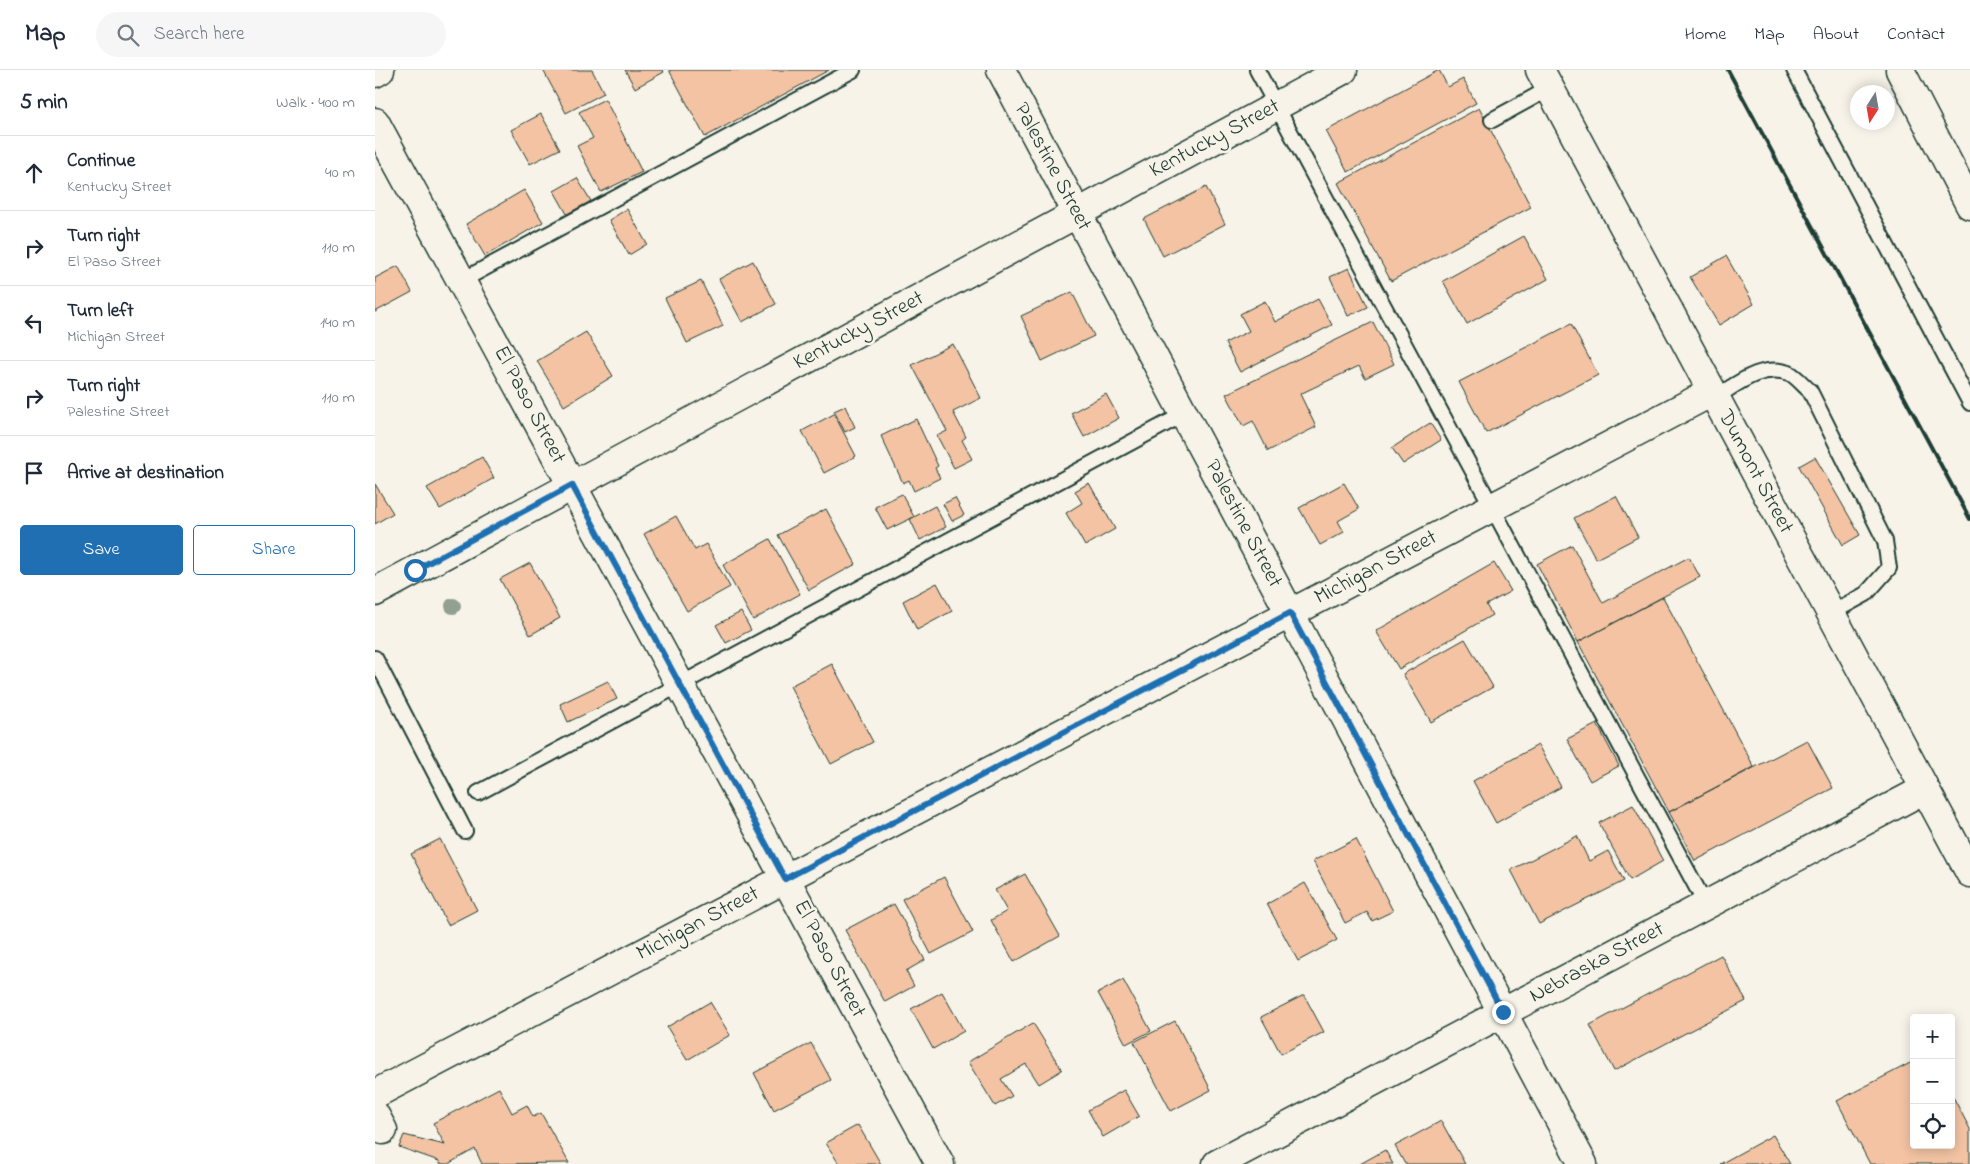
<!DOCTYPE html>
<meta charset="utf-8">
<style>
body{margin:0;font-family:"Indie Flower",sans-serif;background:#f6f6f7;color:#1f2937}
.controls{position:absolute;right:15px;bottom:15px;display:grid;overflow:hidden;border-radius:5px;box-shadow:0 2px 12px #0003}
.controls button{width:45px;height:45px;display:grid;place-items:center;padding:0;border:0;border-bottom:1px solid #e0e1e3;background:#fff;color:#1f2937;font:25px sans-serif}
.compass{position:absolute;left:1475px;top:15px;width:45px;height:45px;border-radius:50%;background:#fff;box-shadow:0 2px 12px #0003;rotate:191deg}
.stop{position:absolute;width:15px;height:15px;margin:-11px;border:4px solid #1f6fb2;border-radius:50%;background:#fff}
.stop.end{background:#1f6fb2;border-color:#fff;box-shadow:0 1px 5px #0008}
.list{margin:0;padding:0;list-style:none}
h2{display:flex;justify-content:space-between;align-items:center;height:65px;margin:0;padding:0 20px;font-size:21px}
h2 small{font-size:16px;font-weight:400;color:#747a83}
.list li{display:grid;grid-template-columns:32px 1fr auto;gap:15px;align-items:center;box-sizing:border-box;height:75px;padding:0 20px;border-top:1px solid #e0e1e3}
.list b{display:block;font-size:19px;white-space:nowrap}
.list p{margin:0;font-size:16px;white-space:nowrap;color:#747a83}
.list em{font-size:16px;font-style:normal;color:#747a83}
.actions{display:flex;gap:10px;padding:15px 20px}
.actions a{flex:1;padding:11px 0;border:1px solid #1f6fb2;border-radius:5px;text-align:center;font-size:18px;color:#1f6fb2}
.actions .main{background:#1f6fb2;color:#fff}
.icon{flex:none;width:28px;height:28px;fill:none;stroke:currentColor;stroke-width:2;stroke-linecap:round;stroke-linejoin:round}
.map{position:relative;flex:none;width:1595px;height:1094px;overflow:hidden}
header{display:flex;align-items:center;gap:30px;box-sizing:border-box;height:70px;padding:0 25px;background:#fff;border-bottom:1px solid #e0e1e3}
header strong{font-size:24px}
nav{display:flex;gap:28px;margin-inline-start:auto;font-size:18px}
.search{width:350px;height:45px;background:#f6f6f7;display:flex;align-items:center;gap:12px;box-sizing:border-box;padding:0 18px;border-radius:28px;color:#747a83;font-size:19px}
main{display:flex}
aside{flex:1;background:#fff}
.map>svg:first-child{display:block}
.building{fill:#f3c3a3;stroke:#1f3d34}
.lines{fill:none;stroke-linecap:round;stroke-linejoin:round}
.service-casing{stroke:#1f3d34;stroke-width:18}
.minor-casing{stroke:#1f3d34;stroke-width:31}
.primary-casing{stroke:#1f3d34;stroke-width:31}
.service{stroke:#f7f3e8;stroke-width:14}
.minor{stroke:#f7f3e8;stroke-width:28}
.primary{stroke:#f7f3e8;stroke-width:28}
.rail{stroke:#1f3d34;stroke-width:4}
.tree{fill:#91a090}
.route{stroke:#1f6fb2;stroke-width:6}
.labels{text-anchor:middle;dominant-baseline:central;stroke-width:5;stroke-linejoin:round;paint-order:stroke}
.street-label{font-size:22px;fill:#1f3d34;stroke:#f7f3e8}
</style>
<header>
<strong>Map</strong>
<div class="search"><svg class="icon" aria-label="search" viewBox="0 0 24 24"><circle cx="10" cy="10" r="6"/><path d="M15 15l6 6"/></svg>Search here</div>
<nav><a>Home</a><a>Map</a><a>About</a><a>Contact</a></nav>
</header>
<main>
<aside>
<h2>5 min<small>Walk · 400 m</small></h2>
<ul class="list">
<li><svg class="icon" aria-label="ahead" viewBox="0 0 24 24"><path d="M12 20V5M6 11l6-6 6 6"/></svg><div><b>Continue</b><p>Kentucky Street</p></div><em>40 m</em></li>
<li><svg class="icon" aria-label="right" viewBox="0 0 24 24"><path d="M7 20v-9h11M14 6l5 5-5 5"/></svg><div><b>Turn right</b><p>El Paso Street</p></div><em>110 m</em></li>
<li><svg class="icon" aria-label="left" viewBox="0 0 24 24"><path d="M17 20v-9H6M10 6l-5 5 5 5"/></svg><div><b>Turn left</b><p>Michigan Street</p></div><em>140 m</em></li>
<li><svg class="icon" aria-label="right" viewBox="0 0 24 24"><path d="M7 20v-9h11M14 6l5 5-5 5"/></svg><div><b>Turn right</b><p>Palestine Street</p></div><em>110 m</em></li>
<li><svg class="icon" aria-label="arrive" viewBox="0 0 24 24"><path d="M6 21V4h12l-3 4 3 4H6"/></svg><div><b>Arrive at destination</b></div></li>
</ul>
<div class="actions"><a class="main">Save</a><a>Share</a></div>
</aside>
<div class="map">
<svg width="1595" height="1094" viewBox="0 0 1595 1094">
<rect width="100%" height="100%" fill="#f7f3e8"/>
<filter id="ink" filterUnits="userSpaceOnUse"><feTurbulence type="fractalNoise" baseFrequency=".02" numOctaves="2"/><feDisplacementMap in="SourceGraphic" scale="10" xChannelSelector="R" yChannelSelector="G"/><feConvolveMatrix kernelMatrix="1 2 1 2 8 2 1 2 1" color-interpolation-filters="sRGB"/></filter>
<g filter="url(#ink)">
<path class="building" d="M168,0H217L229,23L191,43Z
M250,0H287L289,2L260,18Z
M294,0H454L330,67Z
M1064,0L1073,17L1088,9L1101,33L973,102L951,61Z
M230,29L267,102L226,122L202,76L218,68L204,42Z
M1104,38L1156,137L1016,211L963,113Z
M166,44L185,79L155,94L136,60Z
M202,108L216,131L192,144L179,121Z
M831,117L850,154L788,186L769,149Z
M149,120L168,152L110,186L91,154Z
M252,139L272,174L254,185L234,150Z
M1149,166L1173,209L1092,254L1068,211Z
M1351,186L1379,234L1344,255L1315,207Z
M378,191L401,234L367,252L344,209Z
M23,196L37,222L0,242V208Z
M974,198L993,237L973,246L955,207Z
M326,211L348,256L312,273L290,228Z
M697,222L719,266L667,291L646,246Z
M943,229L957,255L865,302L850,273L874,261L865,244L890,231L900,252Z
M998,252L1019,294L990,308L984,296L925,324L941,357L893,381L878,351L868,356L851,324Z
M1196,254L1223,305L1111,363L1084,312Z
M211,262L238,306L189,336L162,291Z
M578,274L606,328L578,342L591,367L587,370L597,389L579,398L562,366L572,361L537,295Z
M731,324L744,348L709,367L696,343Z
M470,336L480,357L470,362L459,341Z
M459,344L481,386L449,403L427,361Z
M541,349L563,396L560,398L565,408L539,421L534,410L528,413L506,366Z
M1055,353L1066,370L1028,394L1017,378Z
M107,387L119,408L65,439L52,418Z
M1440,387L1485,465L1468,475L1424,396Z
M714,413L740,459L710,476L691,443L707,433L700,421Z
M969,413L984,439L963,451L969,462L945,475L924,438Z
M0,414L18,443L0,454Z
M527,424L539,447L512,460L500,437Z
M1241,426L1263,467L1221,489L1199,448Z
M580,428L589,445L577,451L568,434Z
M560,436L571,457L545,470L535,449Z
M451,439L481,494L434,520L403,465Z
M301,446L320,480L331,474L355,517L312,541L269,464Z
M395,469L425,524L378,550L348,495Z
M1197,475L1228,533L1314,487L1325,507L1203,572L1162,494Z
M155,493L185,548L155,565L125,509Z
M1119,493L1136,521L1111,535L1117,545L1024,599L1001,561Z
M562,513L577,541L542,560L528,531Z
M1288,527L1379,697L1294,742L1203,572Z
M366,542L376,560L351,573L341,555Z
M1090,569L1118,617L1056,652L1028,604Z
M457,594L498,672L456,694L415,616Z
M233,611L242,629L193,652L185,634Z
M1222,654L1244,696L1215,711L1192,669Z
M1432,670L1458,718L1320,791L1294,742Z
M1163,675L1186,717L1121,753L1098,711Z
M1258,735L1288,791L1255,810L1224,753Z
M1202,766L1214,791L1233,781L1249,811L1164,854L1136,800Z
M65,769L102,840L73,855L36,784Z
M981,769L1018,841L997,851L992,842L970,853L938,791Z
M650,804L685,866L639,892L616,850L632,841L620,820Z
M569,807L598,862L556,884L527,829Z
M930,813L962,870L923,891L892,834Z
M519,834L550,890L531,901L539,916L510,932L470,860Z
M1346,885L1371,931L1239,1001L1215,955Z
M748,910L776,961L751,974L723,923Z
M567,922L589,961L558,979L536,939Z
M929,925L949,962L906,984L886,947Z
M335,932L355,965L312,990L292,957Z
M800,951L836,1020L796,1041L759,972Z
M658,953L687,1000L664,1014L651,994L626,1009L637,1026L620,1036L593,992Z
M436,973L456,1010L399,1040L379,1003Z
M1539,991V1075H1576V1023L1595,1059V1094H1495L1462,1031Z
M124,1018L137,1043L152,1035L158,1047L166,1043L194,1093L107,1094L100,1079L73,1094H65L64,1091L24,1077L29,1065L70,1075L58,1053Z
M749,1020L764,1046L728,1067L713,1040Z
M1066,1051L1090,1094H1030L1020,1076Z
M483,1055L506,1094H464L451,1073Z
M1398,1065L1415,1094H1345Z
M1010,1080L1018,1094H985Z"/>
<g class="lines">
<defs>
<path id="service" d="M882,0L1331,835
M1419,0L1595,333
M1117,50L1175,18
M86,211L478,0
M1341,327C1362,314 1387,293 1414,303C1421,306 1429,316 1435,321L1510,471L1514,498L1491,524L1456,543
M0,588L90,761
M103,723L809,344"/>
<path id="minor" d="M626,0L1208,1094
M1165,0L1595,803
M0,3L5,0
M0,52L565,1094
M0,522L968,0
M0,1024L1337,322
M0,1045L8,1060
M842,1094L1550,719"/>
<path id="primary" d="M1525,0L1595,135"/>
</defs>
<use href="#service" class="service-casing"/>
<use href="#minor" class="minor-casing"/>
<use href="#primary" class="primary-casing"/>
<use href="#service" class="service"/>
<use href="#minor" class="minor"/>
<use href="#primary" class="primary"/>
<path class="rail" d="M1353,0L1595,449"/>
</g>
<circle class="tree" cx="78" cy="536" r="8"/>
</g>
<g class="lines" filter="url(#ink)">
<path class="route" d="M40,500L197,415L410,809L915,543L1128,942"/>
</g>
<g class="labels">
<g class="street-label">
<text transform="translate(840 69) rotate(-28)">Kentucky Street</text>
<text transform="translate(677 97) rotate(62)">Palestine Street</text>
<text transform="translate(484 261) rotate(-28)">Kentucky Street</text>
<text transform="translate(154 335) rotate(62)">El Paso Street</text>
<text transform="translate(1380 402) rotate(62)">Dumont Street</text>
<text transform="translate(868 454) rotate(62)">Palestine Street</text>
<text transform="translate(1001 498) rotate(-28)">Michigan Street</text>
<text transform="translate(323 854) rotate(-28)">Michigan Street</text>
<text transform="translate(454 889) rotate(62)">El Paso Street</text>
<text transform="translate(1222 893) rotate(-28)">Nebraska Street</text>
</g>
</g>
</svg>
<div class="controls">
<button>+</button>
<button>−</button>
<button><svg class="icon" aria-label="locate" viewBox="0 0 24 24"><circle cx="12" cy="12" r="6"/><path d="M12 2v4M12 18v4M2 12h4M18 12h4"/></svg></button>
</div>
<svg class="compass" viewBox="-18 -18 36 36"><path d="M0-13l5 13h-10z" fill="#e53935"/><path d="M0 13l5-13h-10z" fill="#747a83"/></svg>
<div class="stop" style="left:40px;top:500px"></div>
<div class="stop end" style="left:1128px;top:942px"></div>
</div>
</main>
